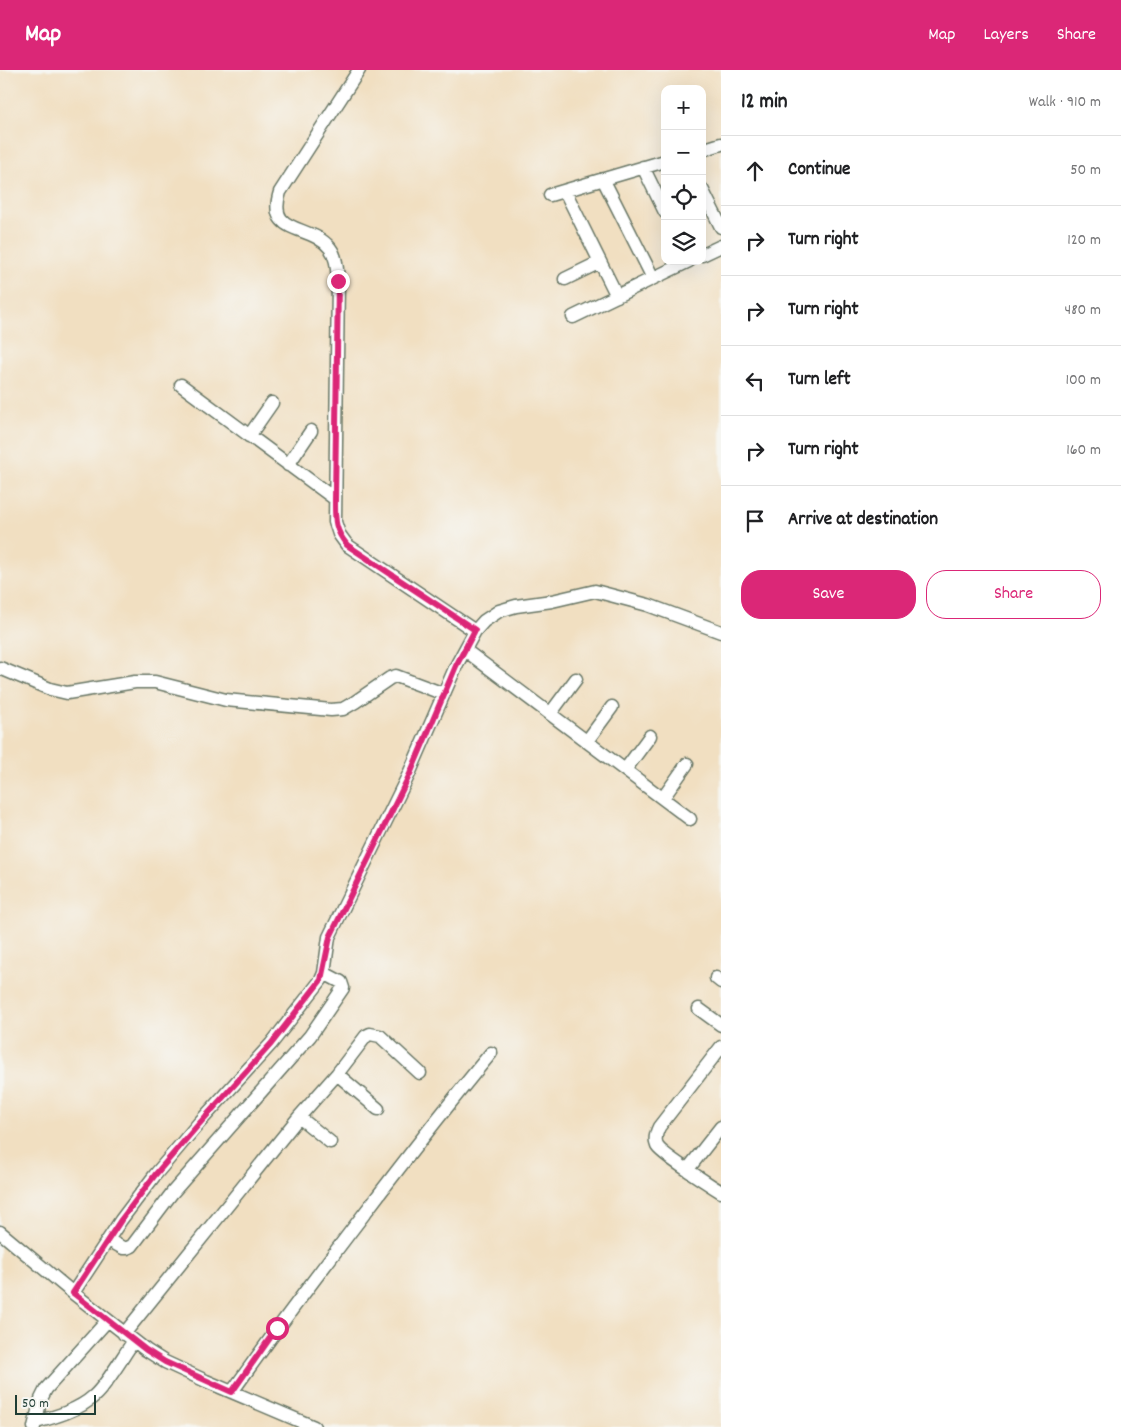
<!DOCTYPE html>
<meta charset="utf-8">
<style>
body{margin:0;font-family:Dekko,sans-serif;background:#f6f6f6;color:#202124}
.controls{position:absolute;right:15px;top:15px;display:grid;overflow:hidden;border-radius:10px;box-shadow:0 5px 20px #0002}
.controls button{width:45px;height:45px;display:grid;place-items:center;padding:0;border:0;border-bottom:1px solid #e0e0e0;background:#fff;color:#202124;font:25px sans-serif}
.scale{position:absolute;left:15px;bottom:12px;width:81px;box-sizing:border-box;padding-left:5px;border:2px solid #1f3d34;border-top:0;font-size:14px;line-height:18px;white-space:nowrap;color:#1f3d34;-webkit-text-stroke:4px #f6f6f2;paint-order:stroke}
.stop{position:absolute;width:15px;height:15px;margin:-11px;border:4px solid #db2777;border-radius:50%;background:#fff}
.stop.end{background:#db2777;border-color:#fff;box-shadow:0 1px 5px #0008}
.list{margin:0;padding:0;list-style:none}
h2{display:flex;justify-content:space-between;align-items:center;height:65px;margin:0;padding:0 20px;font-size:21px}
h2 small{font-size:16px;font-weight:400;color:#757577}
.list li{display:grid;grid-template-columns:32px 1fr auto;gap:15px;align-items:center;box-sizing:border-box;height:70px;padding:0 20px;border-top:1px solid #e0e0e0}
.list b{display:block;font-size:19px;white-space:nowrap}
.list em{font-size:16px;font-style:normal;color:#757577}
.actions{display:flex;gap:10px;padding:15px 20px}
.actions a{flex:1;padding:11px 0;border:1px solid #db2777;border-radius:20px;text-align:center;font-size:18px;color:#db2777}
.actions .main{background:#db2777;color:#fff}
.icon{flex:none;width:28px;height:28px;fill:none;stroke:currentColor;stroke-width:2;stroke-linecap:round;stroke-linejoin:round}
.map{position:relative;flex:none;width:721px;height:1357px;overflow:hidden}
header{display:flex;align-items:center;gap:30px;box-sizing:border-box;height:70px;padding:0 25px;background:#db2777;color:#fff}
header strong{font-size:24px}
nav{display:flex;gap:28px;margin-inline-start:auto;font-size:18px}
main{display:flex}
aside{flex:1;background:#fff}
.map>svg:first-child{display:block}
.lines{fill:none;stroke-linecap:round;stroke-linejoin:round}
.minor-casing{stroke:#687665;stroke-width:15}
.minor{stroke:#fff;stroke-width:12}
.route{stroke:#db2777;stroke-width:6}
</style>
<header>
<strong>Map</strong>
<nav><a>Map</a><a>Layers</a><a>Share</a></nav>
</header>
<main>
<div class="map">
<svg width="721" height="1357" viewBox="0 0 721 1357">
<rect width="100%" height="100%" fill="#f6f6f2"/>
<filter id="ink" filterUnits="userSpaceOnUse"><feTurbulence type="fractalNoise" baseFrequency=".02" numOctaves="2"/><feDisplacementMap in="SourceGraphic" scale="10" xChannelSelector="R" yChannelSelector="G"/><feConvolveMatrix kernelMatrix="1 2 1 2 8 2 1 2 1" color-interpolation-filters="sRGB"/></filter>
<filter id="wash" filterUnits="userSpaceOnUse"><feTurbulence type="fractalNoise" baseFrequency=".0096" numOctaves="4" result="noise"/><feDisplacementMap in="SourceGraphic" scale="20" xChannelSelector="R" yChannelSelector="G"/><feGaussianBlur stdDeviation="1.12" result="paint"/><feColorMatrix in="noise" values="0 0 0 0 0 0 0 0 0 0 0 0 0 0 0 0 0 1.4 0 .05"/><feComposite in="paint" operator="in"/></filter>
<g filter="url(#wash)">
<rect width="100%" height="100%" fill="#f1dfc1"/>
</g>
<g filter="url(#ink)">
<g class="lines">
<defs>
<path id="minor" d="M359,0L280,122C266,166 310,153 330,178C337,187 337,200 338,211L335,452L339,464L347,475L475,561
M702,80L721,74
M643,97L665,142
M603,109L653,208
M702,119L721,157
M565,121L617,226
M550,125L665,91
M702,185L721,176
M565,209L600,192
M573,247L689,191
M181,315L335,429
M249,366L272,333
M288,395L311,361
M465,580L690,749
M0,598L50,619L67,623L135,612H155L226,630L331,640L343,639L355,632L390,608L396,606L444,624
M550,644L576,609
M587,671L612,637
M625,700L650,666
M663,728L687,694
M716,908L721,912
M699,939L721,955
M721,977L659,1057C656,1063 654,1069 657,1076C662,1085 709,1114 721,1122
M337,1004L378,1039
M299,1047L330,1072
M688,1099L721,1057
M0,1162L73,1223L146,1280L165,1292L206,1311L314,1357
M108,1170L123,1178H127L132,1176L172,1123L310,966L343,918L341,912L324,903
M73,1223L121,1150L155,1105L199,1053L271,974L321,910L324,903L329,867L409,704L456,596L475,561L484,551L499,541L516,536L552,531L595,521L648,535L721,562
M124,1264L299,1047L337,1004L366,966L370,964L380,966L420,1003
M232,1322C274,1262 319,1203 364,1144C405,1090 447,1036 491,983
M36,1352C55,1347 79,1340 94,1326C106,1316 123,1286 133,1272
M34,1357L41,1329L46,1319L107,1251"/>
</defs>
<use href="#minor" class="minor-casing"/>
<use href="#minor" class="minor"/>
</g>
</g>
<g class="lines" filter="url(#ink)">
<path class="route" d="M277,1258L232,1322L165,1292L146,1280L73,1223L121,1150L155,1105L199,1054L271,974L321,910L330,867L410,704L456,596L475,560L347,475C334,459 335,449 335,429L338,211"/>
</g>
</svg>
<div class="controls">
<button>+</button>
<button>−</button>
<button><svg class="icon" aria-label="locate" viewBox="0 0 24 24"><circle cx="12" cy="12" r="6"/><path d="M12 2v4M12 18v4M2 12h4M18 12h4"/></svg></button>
<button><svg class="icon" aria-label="layers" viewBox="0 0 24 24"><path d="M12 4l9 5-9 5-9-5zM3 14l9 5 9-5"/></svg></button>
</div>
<div class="scale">50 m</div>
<div class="stop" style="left:277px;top:1258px"></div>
<div class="stop end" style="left:338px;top:211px"></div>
</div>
<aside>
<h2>12 min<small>Walk · 910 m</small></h2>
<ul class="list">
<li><svg class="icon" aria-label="ahead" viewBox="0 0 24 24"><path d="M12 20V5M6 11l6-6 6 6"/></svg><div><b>Continue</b></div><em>50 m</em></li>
<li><svg class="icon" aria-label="right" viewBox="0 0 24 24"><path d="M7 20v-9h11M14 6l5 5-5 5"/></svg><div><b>Turn right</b></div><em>120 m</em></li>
<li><svg class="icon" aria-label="right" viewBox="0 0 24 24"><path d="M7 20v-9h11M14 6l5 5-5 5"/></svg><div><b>Turn right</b></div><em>480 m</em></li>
<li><svg class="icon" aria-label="left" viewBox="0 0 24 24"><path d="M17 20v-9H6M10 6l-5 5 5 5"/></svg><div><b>Turn left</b></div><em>100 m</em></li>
<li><svg class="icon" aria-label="right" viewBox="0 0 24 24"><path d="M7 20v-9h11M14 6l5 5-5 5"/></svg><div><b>Turn right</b></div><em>160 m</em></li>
<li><svg class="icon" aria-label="arrive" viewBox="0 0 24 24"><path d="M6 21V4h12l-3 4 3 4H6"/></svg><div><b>Arrive at destination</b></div></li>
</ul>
<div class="actions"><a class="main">Save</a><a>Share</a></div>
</aside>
</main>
